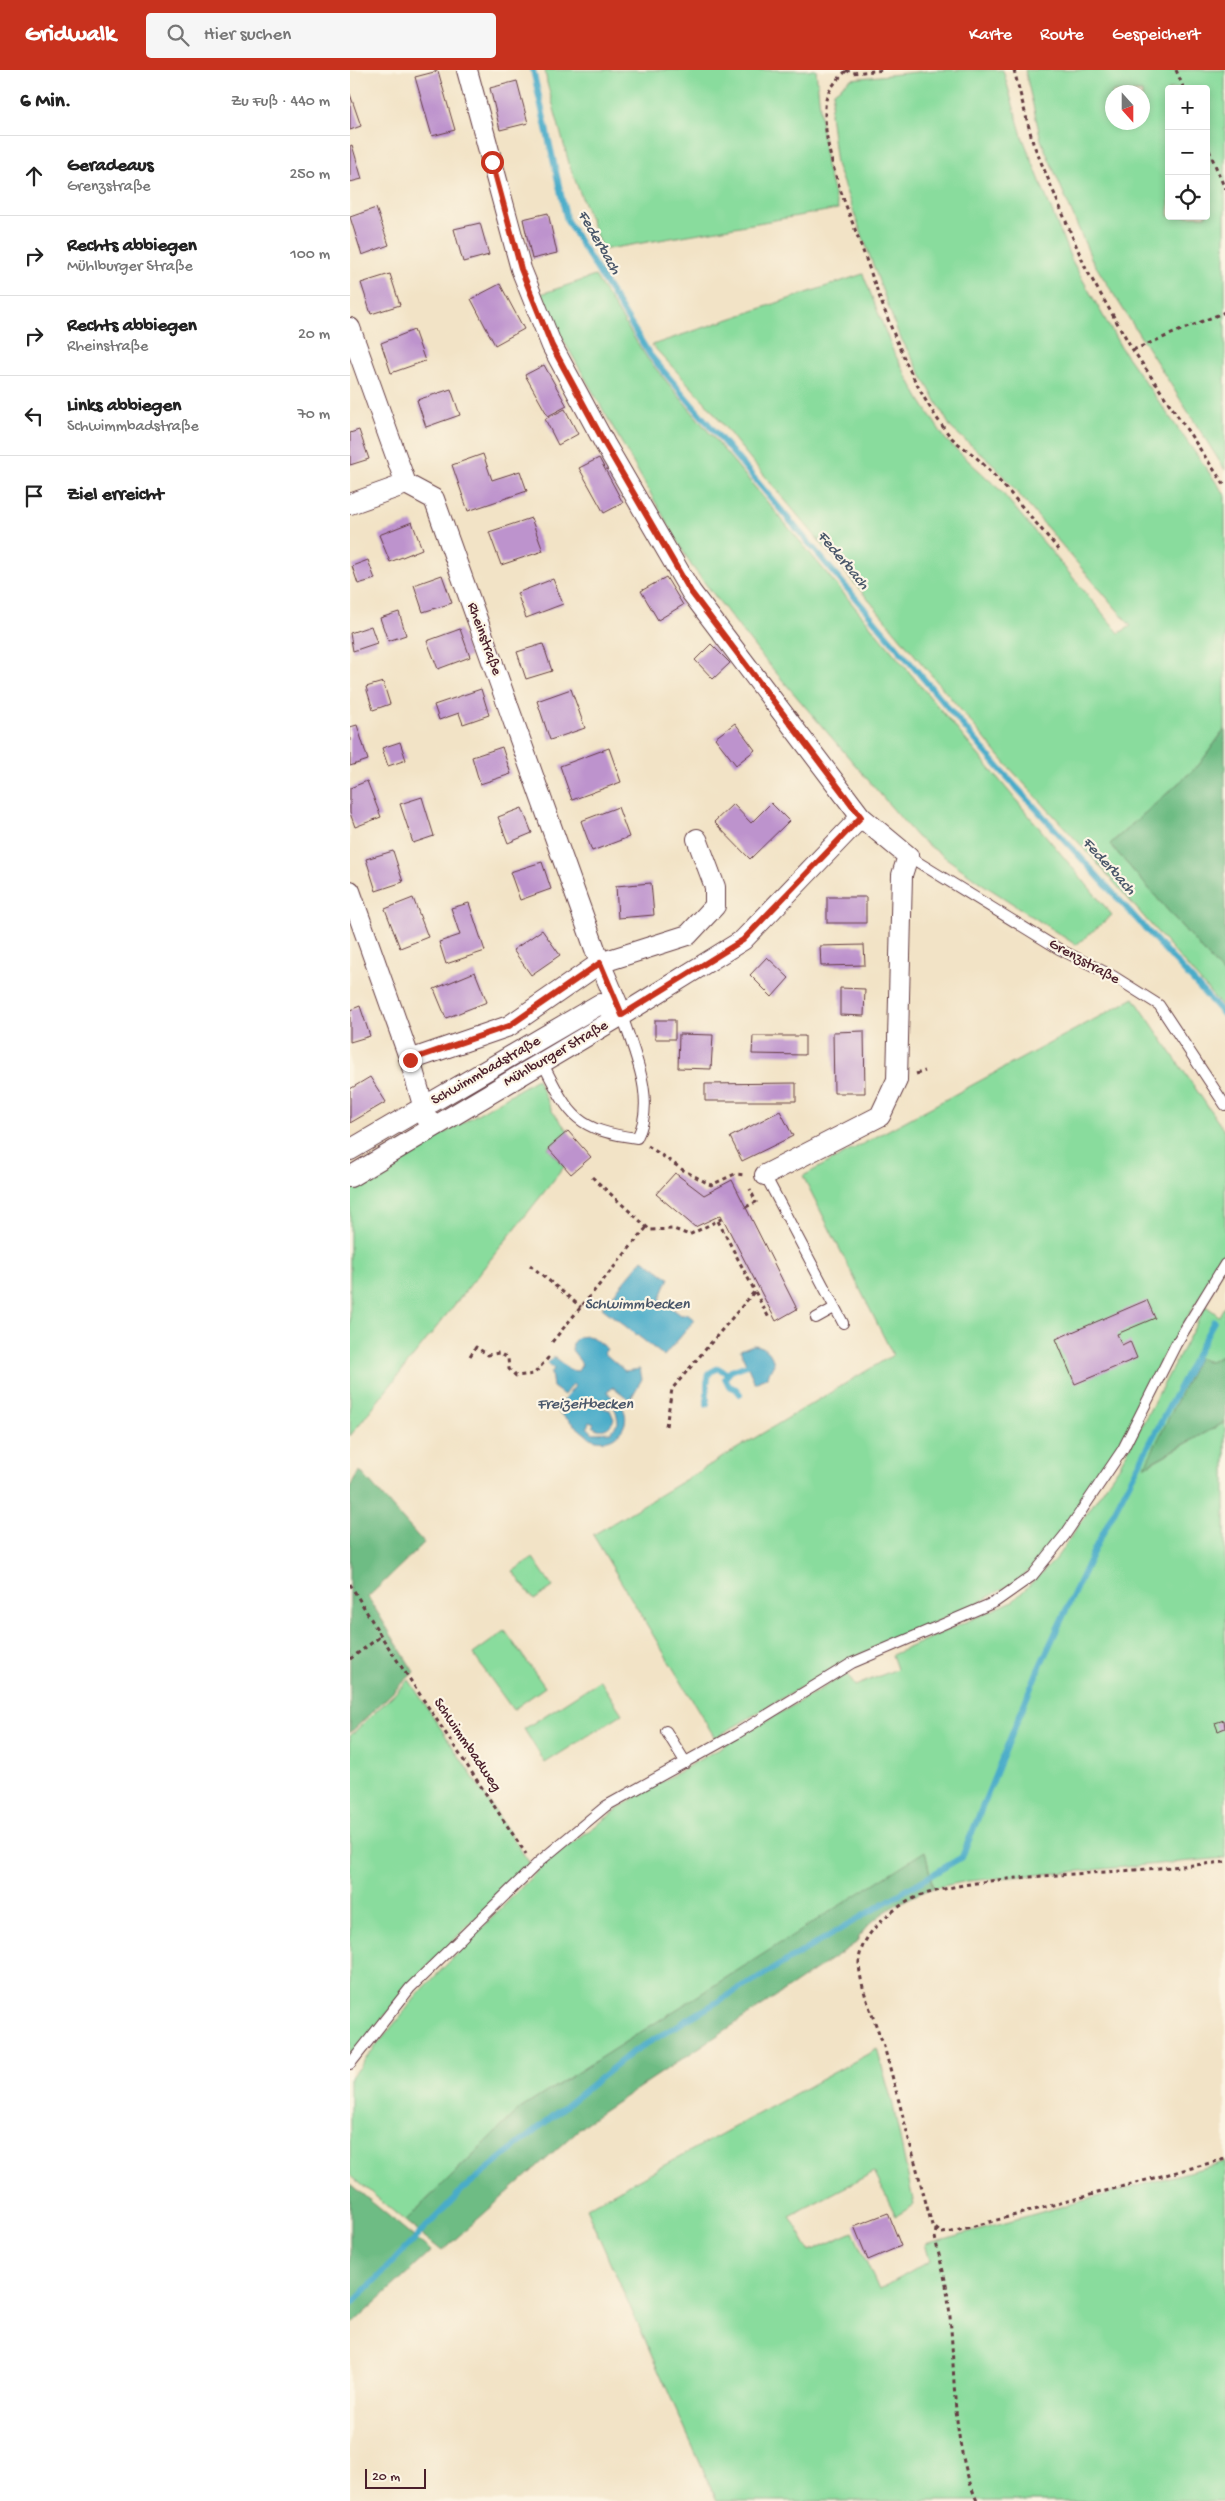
<!DOCTYPE html>
<html lang="de">
<meta charset="utf-8">
<style>
body{margin:0;font-family:"Gochi Hand",sans-serif;background:#f6f6f6;color:#222}
.controls{position:absolute;right:15px;top:15px;display:grid;overflow:hidden;border-radius:5px;box-shadow:0 2px 8px #0003}
.controls button{width:45px;height:45px;display:grid;place-items:center;padding:0;border:0;border-bottom:1px solid #e0e0e0;background:#fff;color:#222;font:25px sans-serif}
.compass{position:absolute;left:755px;top:15px;width:45px;height:45px;border-radius:50%;background:#fff;box-shadow:0 2px 8px #0003;rotate:159deg}
.scale{position:absolute;left:15px;bottom:12px;width:61px;box-sizing:border-box;padding-left:5px;border:2px solid #4a1f2b;border-top:0;font-size:14px;line-height:18px;white-space:nowrap;color:#4a1f2b;-webkit-text-stroke:4px #fcf5e5;paint-order:stroke}
.stop{position:absolute;width:15px;height:15px;margin:-11px;border:4px solid #c8321e;border-radius:50%;background:#fff}
.stop.end{background:#c8321e;border-color:#fff;box-shadow:0 1px 5px #0008}
.list{margin:0;padding:0;list-style:none}
h2{display:flex;justify-content:space-between;align-items:center;height:65px;margin:0;padding:0 20px;font-size:21px}
h2 small{font-size:16px;font-weight:400;color:#767676}
.list li{display:grid;grid-template-columns:32px 1fr auto;gap:15px;align-items:center;box-sizing:border-box;height:80px;padding:0 20px;border-top:1px solid #e0e0e0}
.list b{display:block;font-size:19px;white-space:nowrap}
.list p{margin:0;font-size:16px;white-space:nowrap;color:#767676}
.list em{font-size:16px;font-style:normal;color:#767676}
.icon{flex:none;width:28px;height:28px;fill:none;stroke:currentColor;stroke-width:2;stroke-linecap:round;stroke-linejoin:round}
.map{position:relative;flex:none;width:875px;height:2431px;overflow:hidden}
header{display:flex;align-items:center;gap:30px;box-sizing:border-box;height:70px;padding:0 25px;background:#c8321e;color:#fff}
header strong{font-size:24px}
nav{display:flex;gap:28px;margin-inline-start:auto;font-size:18px}
.search{width:350px;height:45px;background:#f6f6f6;display:flex;align-items:center;gap:12px;box-sizing:border-box;padding:0 18px;border-radius:5px;color:#767676;font-size:19px}
main{display:flex}
aside{flex:1;background:#fff}
.map>svg:first-child{display:block}
.green{fill:#89dc9d;stroke:#6a7e64;fill-rule:evenodd}
.forest{fill:#6ebc84;stroke:#5c6e58}
.water{fill:#4aacc9;stroke:#4a667a;fill-rule:evenodd}
.lines{fill:none;stroke-linecap:round;stroke-linejoin:round}
.stream{stroke:#4aacc9;stroke-width:6}
.building{fill:#bd93cd}
.lane-casing{stroke:#633c42;stroke-width:12}
.street-casing{stroke:#633c42;stroke-width:22}
.path{stroke:#633c42;stroke-width:3;stroke-dasharray:4 4;stroke-linecap:butt}
.lane{stroke:#fff;stroke-width:10}
.street{stroke:#fff;stroke-width:20}
.route{stroke:#c8321e;stroke-width:6}
.labels{text-anchor:middle;dominant-baseline:central;stroke-width:4.5;stroke-linejoin:round;paint-order:stroke}
.street-label{font-size:15px;fill:#4a1f2b;stroke:#fcf5e5}
.water-label{font-size:16px;font-style:italic;fill:#4a576a;stroke:#fcf5e5}
</style>
<header>
<strong>Gridwalk</strong>
<div class="search"><svg class="icon" aria-label="search" viewBox="0 0 24 24"><circle cx="10" cy="10" r="6"/><path d="M15 15l6 6"/></svg>Hier suchen</div>
<nav><a>Karte</a><a>Route</a><a>Gespeichert</a></nav>
</header>
<main>
<aside>
<h2>6 Min.<small>Zu Fuß · 440 m</small></h2>
<ul class="list">
<li><svg class="icon" aria-label="ahead" viewBox="0 0 24 24"><path d="M12 20V5M6 11l6-6 6 6"/></svg><div><b>Geradeaus</b><p>Grenzstraße</p></div><em>250 m</em></li>
<li><svg class="icon" aria-label="right" viewBox="0 0 24 24"><path d="M7 20v-9h11M14 6l5 5-5 5"/></svg><div><b>Rechts abbiegen</b><p>Mühlburger Straße</p></div><em>100 m</em></li>
<li><svg class="icon" aria-label="right" viewBox="0 0 24 24"><path d="M7 20v-9h11M14 6l5 5-5 5"/></svg><div><b>Rechts abbiegen</b><p>Rheinstraße</p></div><em>20 m</em></li>
<li><svg class="icon" aria-label="left" viewBox="0 0 24 24"><path d="M17 20v-9H6M10 6l-5 5 5 5"/></svg><div><b>Links abbiegen</b><p>Schwimmbadstraße</p></div><em>70 m</em></li>
<li><svg class="icon" aria-label="arrive" viewBox="0 0 24 24"><path d="M6 21V4h12l-3 4 3 4H6"/></svg><div><b>Ziel erreicht</b></div></li>
</ul>
</aside>
<div class="map">
<svg width="875" height="2431" viewBox="0 0 875 2431">
<rect width="100%" height="100%" fill="#fcf5e5"/>
<filter id="ink" filterUnits="userSpaceOnUse"><feTurbulence type="fractalNoise" baseFrequency=".02" numOctaves="2"/><feDisplacementMap in="SourceGraphic" scale="10" xChannelSelector="R" yChannelSelector="G"/><feConvolveMatrix kernelMatrix="1 2 1 2 8 2 1 2 1" color-interpolation-filters="sRGB"/></filter>
<filter id="wash" filterUnits="userSpaceOnUse"><feTurbulence type="fractalNoise" baseFrequency=".0096" numOctaves="4" result="noise"/><feDisplacementMap in="SourceGraphic" scale="20" xChannelSelector="R" yChannelSelector="G"/><feGaussianBlur stdDeviation="1.12" result="paint"/><feColorMatrix in="noise" values="0 0 0 0 0 0 0 0 0 0 0 0 0 0 0 0 0 1.4 0 .05"/><feComposite in="paint" operator="in"/></filter>
<g filter="url(#wash)">
<rect width="100%" height="100%" fill="#f2e3c6"/>
<path class="green" d="M195,0H466L476,95L488,139L252,180L220,97L197,13Z
M585,0H653L672,66L721,189L773,281L875,425V659L849,695L760,774L875,906V940L741,786L656,694L388,374L356,333L302,275L513,204L543,281L570,330L596,370L650,420L769,563L781,556L642,393L601,358L548,263L486,94L480,43L484,22L501,9Z
M675,0H875V400L742,190L691,70ZM819,19H856V146H819ZM762,22H792V52H762Z
M245,206L297,288L762,845L726,875L631,813L567,767L410,584L341,495L188,225Z
M784,928L875,1062V1186L810,1292L800,1319L748,1410L698,1479L672,1508L621,1537L499,1589L365,1668L243,1465L543,1285L453,1106Z
M187,1009L202,1041L218,1061L198,1078L214,1097L0,1366V1119Z
M875,1235V1284L860,1292L796,1396L875,1352V1788L618,1811L583,1818L575,1782L170,2039L55,2151L0,2105V2008L71,1921L194,1794L282,1729L497,1604L505,1616L547,1599L542,1585L663,1531L705,1490L770,1395L856,1236L869,1246Z
M183,1488L203,1517L184,1530L163,1501Z
M155,1561L195,1617L163,1640L123,1584Z
M59,1610L180,1794L60,1914L0,1989V1666Z
M250,1610L272,1644L195,1693L174,1659Z
M527,1979L543,2035L564,2135L546,2146L524,2102L440,2146L460,2181L503,2162L529,2220L580,2191L575,2174L875,2092V2431H367L236,2138Z"/>
<path class="forest" d="M875,659V906L760,774L849,695Z
M875,1284V1352L795,1396L848,1288L860,1292Z
M10,1401L74,1473L18,1527L64,1602L0,1663V1418Z
M575,1781L583,1818C557,1828 518,1846 506,1873L236,2053L92,2181L55,2151L170,2039Z
M0,2114L81,2181L0,2256Z"/>
<path class="water" d="M293,1189L319,1208L310,1229L331,1245L337,1244L345,1250L314,1286L252,1238Z
M237,1266L242,1267L257,1279L254,1283L275,1301L290,1299L292,1309L280,1330L263,1317L257,1321C260,1327 266,1329 271,1335C280,1347 275,1361 263,1368C256,1372 247,1371 240,1368L206,1340L225,1316L222,1314L214,1325L203,1317L201,1303L204,1299L197,1293L204,1287L220,1300L228,1301L232,1294L222,1280L223,1272L228,1267ZM256,1334C266,1334 267,1344 268,1353L261,1362L243,1363L237,1357L239,1352L244,1354L242,1356C251,1363 260,1359 264,1349L260,1340L253,1338Z
M403,1275C415,1275 422,1283 424,1294L417,1307L405,1313L390,1280Z"/>
<g class="lines">
<path class="stream" d="M183,0L217,151L300,285L649,698L875,946
M390,1324L386,1319L379,1316L375,1308L381,1301L397,1295
M357,1334V1313L359,1303L368,1298L378,1304
M0,2236L113,2119L281,1983L612,1787L688,1600L746,1476L864,1251"/>
</g>
<g id="blocks">
<path class="building" d="M88,1L105,60L82,66L65,7Z
M167,11L178,53L150,60L140,18Z
M0,24L11,56L0,60Z
M2,75L12,109L0,112V76Z
M26,138L39,175L12,185L0,147Z
M198,143L207,183L182,189L173,149Z
M130,153L139,185L113,192L104,159Z
M40,204L50,235L21,244L11,213Z
M150,214L174,259L145,275L121,229Z
M64,260L75,291L41,303L31,273Z
M194,295L217,336L198,346L175,305Z
M101,319L110,345L76,357L67,330Z
M215,339L228,364L208,375L195,349Z
M9,360L19,389L0,395V363Z
M133,384L142,410L170,401L177,421L118,441L102,395Z
M249,388L273,433L254,443L229,398Z
M181,448L193,481L151,495L139,462Z
M62,452L72,479L40,492L29,465Z
M18,490L25,509L8,514L2,496Z
M92,505L102,533L73,542L64,515Z
M316,507L333,535L308,550L291,521Z
M203,509L213,534L176,548L167,523Z
M49,542L56,565L38,571L30,548Z
M21,556L27,573L3,581L0,563Z
M110,559L120,587L88,599L77,571Z
M193,574L202,601L176,609L167,582Z
M361,574L380,593L363,609L345,590Z
M33,612L40,634L23,640L16,617Z
M131,619L139,645L113,654L109,643L89,650L84,635Z
M221,619L235,658L200,670L187,631Z
M385,653L405,680L386,695L365,668Z
M7,655L18,690L0,696V657Z
M50,672L56,690L38,696L32,678Z
M152,677L161,704L130,714L122,687Z
M259,678L271,712L222,730L210,696Z
M17,711L31,747L5,757L0,743V718Z
M72,727L84,766L63,773L50,734Z
M421,733L439,751L400,789L364,752L383,734L401,753Z
M268,737L279,767L242,781L231,751Z
M172,738L182,763L158,773L148,747Z
M43,781L53,812L26,821L16,789Z
M192,792L201,819L170,830L160,802Z
M301,813L304,845L268,848L266,816Z
M477,827H516V853H477Z
M63,828L78,867L50,878L35,839Z
M119,833L135,881L96,894L89,872L110,865L101,838Z
M192,860L210,885L181,905L163,880Z
M514,875L515,895L471,896L470,876Z
M417,887L439,908L422,927L400,905Z
M125,902L137,932L96,948L84,919Z
M490,918L515,919L514,946L490,945Z
M10,936L20,966L0,972V940Z
M305,950H325V969H305Z
M514,961L515,1023H484L483,962Z
M329,964L363,965L361,999L328,998Z
M403,966H455V985L402,984Z
M20,1007L36,1032L0,1053V1019Z
M446,1013V1031H355V1014Z
M430,1041L443,1066L392,1091L380,1067Z
M218,1061L241,1087L221,1104L198,1078Z
M325,1103L354,1125L382,1110L447,1239L426,1251L371,1145L345,1157L306,1124Z
M797,1230L805,1248L767,1264L772,1275L780,1271L787,1288L725,1314L706,1269Z
M874,1650L875,1658L868,1661L865,1653Z
M538,2143L551,2176L518,2190L504,2156Z"/>
</g>
</g>
<g filter="url(#ink)">
<use href="#blocks" fill-opacity="0" stroke="#633c42" stroke-width="1"/>
<g class="lines">
<defs>
<path id="lane" d="M558,786L709,879L763,906L809,935L875,1035
M192,992C219,1044 224,1060 287,1068C307,1030 284,983 272,945
M415,1105L493,1253
M466,1248L484,1238
M316,1661L336,1693
M0,1994L60,1918L190,1791L256,1736L386,1664L502,1593L645,1532L682,1506L715,1465L773,1379L826,1274L875,1194"/>
<path id="street" d="M117,0L171,199L202,276L255,374L341,522L511,747L558,786L552,805L547,1010L530,1046L415,1105
M0,258L56,414L84,429L250,893L272,945
M0,434L56,414
M0,821L60,990L77,1049
M60,990L159,956L250,893L338,865L365,836V817L347,769
M0,1080L250,934L272,945
M0,1107L272,945L393,870L511,747"/>
</defs>
<use href="#lane" class="lane-casing"/>
<use href="#street" class="street-casing"/>
<path class="path" d="M496,0L502,3L534,0
M664,0L683,73L736,199L783,280L875,416
M826,0L834,19
M496,1C485,12 475,22 475,39C474,88 497,136 513,181C535,242 559,315 600,366C609,376 623,383 632,393C660,421 684,451 710,481
M856,73L875,119
M783,280L875,242
M566,1004L575,1001
M298,1076L333,1100L361,1115L385,1104L396,1105
M242,1107L300,1160L324,1159L339,1165L373,1148
M396,1137L406,1132L400,1119
M368,1151L420,1250
M180,1195L231,1237
M202,1272L297,1157
M120,1286L126,1277L138,1285L149,1283L158,1288L159,1299L166,1306L184,1304L198,1288L200,1291
M316,1356L322,1319L404,1222
M0,1514L31,1566L176,1784
M0,1589L31,1566
M875,1792C825,1797 775,1801 725,1804C675,1807 623,1810 575,1824C549,1832 508,1863 509,1894C511,1923 526,1952 535,1980C551,2038 566,2097 582,2155L591,2163L602,2162L875,2089
M586,2159L585,2167C588,2183 593,2199 596,2215C608,2287 597,2363 627,2431"/>
<use href="#lane" class="lane"/>
<use href="#street" class="street"/>
</g>
</g>
<g class="lines" filter="url(#ink)">
<path class="route" d="M60,990L159,956L250,893L272,945L393,870L511,747L341,522L255,374L202,276L171,199L142,92"/>
</g>
<g class="labels">
<g class="street-label">
<text transform="translate(134 569) rotate(70)">Rheinstraße</text>
<text transform="translate(734 892) rotate(29)">Grenzstraße</text>
<text transform="translate(206 984) rotate(-30)">Mühlburger Straße</text>
<text transform="translate(136 1001) rotate(-30)">Schwimmbadstraße</text>
<text transform="translate(117 1675) rotate(56)">Schwimmbadweg</text>
</g>
<g class="water-label">
<text transform="translate(248 173) rotate(60)">Federbach</text>
<text transform="translate(492 491) rotate(50)">Federbach</text>
<text transform="translate(758 797) rotate(48)">Federbach</text>
<text x="287" y="1235">Schwimmbecken</text>
<text x="235" y="1335">Freizeitbecken</text>
</g>
</g>
</svg>
<div class="controls">
<button>+</button>
<button>−</button>
<button><svg class="icon" aria-label="locate" viewBox="0 0 24 24"><circle cx="12" cy="12" r="6"/><path d="M12 2v4M12 18v4M2 12h4M18 12h4"/></svg></button>
</div>
<svg class="compass" viewBox="-18 -18 36 36"><path d="M0-13l5 13h-10z" fill="#e53935"/><path d="M0 13l5-13h-10z" fill="#767676"/></svg>
<div class="scale">20 m</div>
<div class="stop" style="left:142px;top:92px"></div>
<div class="stop end" style="left:60px;top:990px"></div>
</div>
</main>
